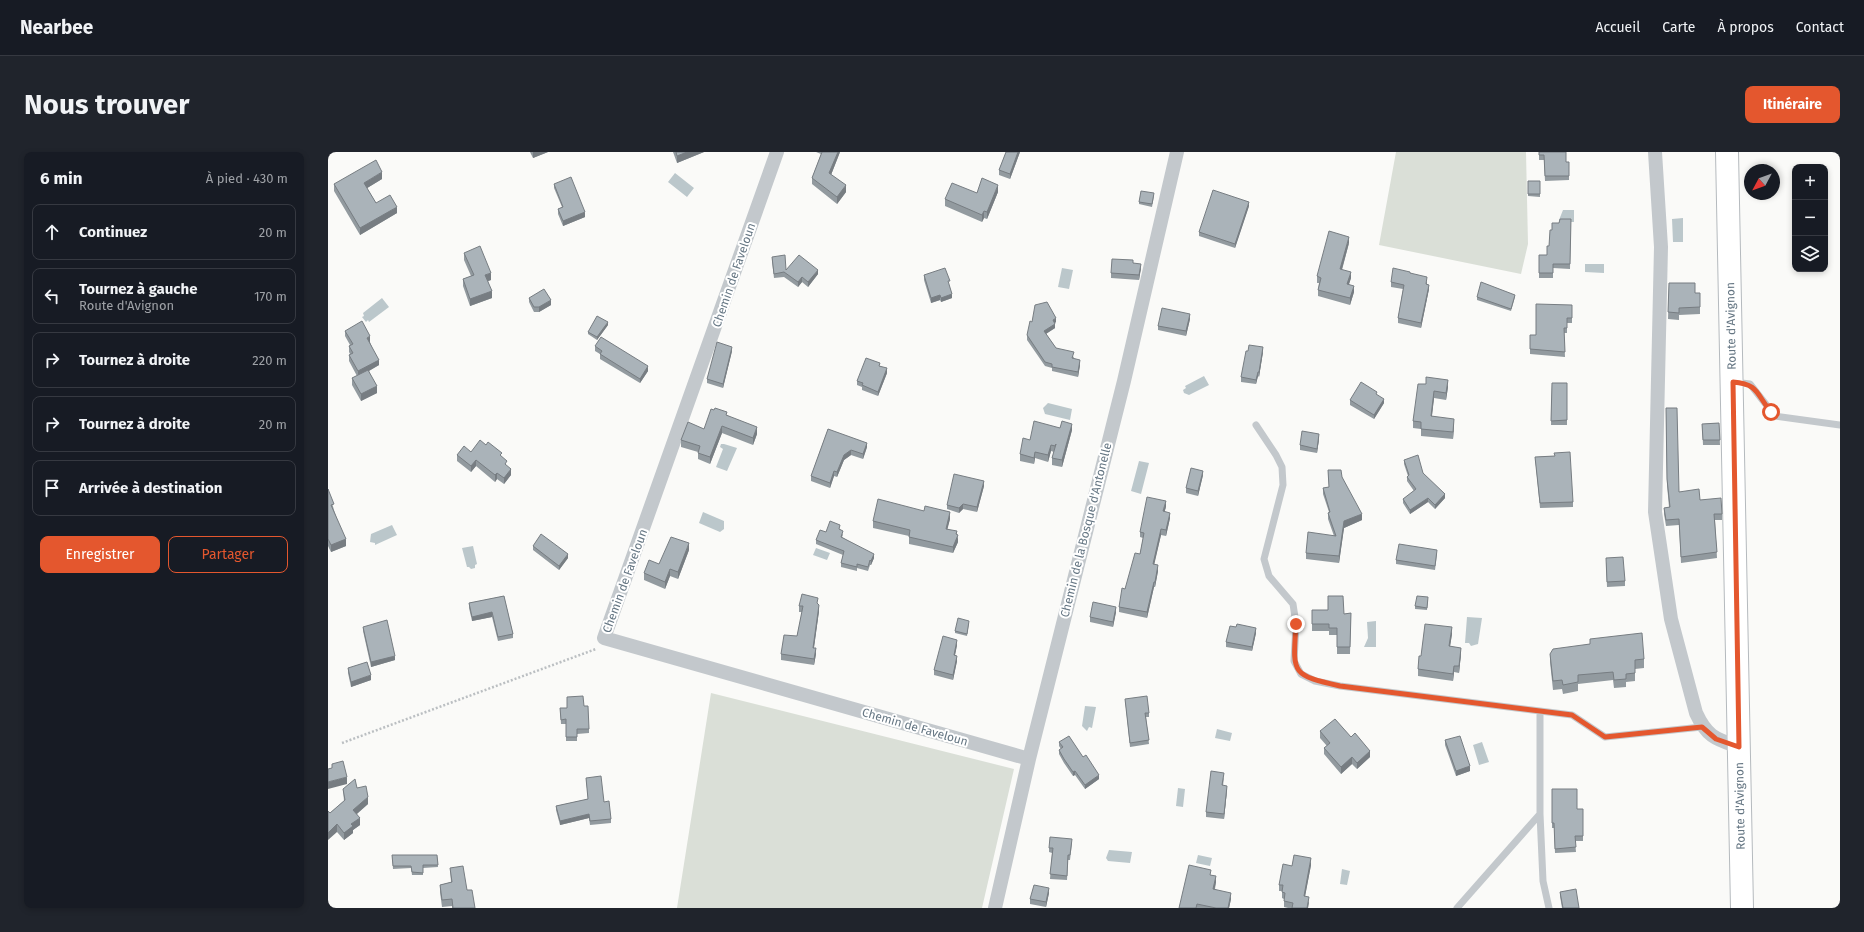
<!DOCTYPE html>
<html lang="fr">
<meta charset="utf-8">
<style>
body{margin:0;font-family:"Fira Sans",sans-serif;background:#20242c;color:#f1f3f6}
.controls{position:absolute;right:12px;top:12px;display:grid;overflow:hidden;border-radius:8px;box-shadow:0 2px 6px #0003}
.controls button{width:36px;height:36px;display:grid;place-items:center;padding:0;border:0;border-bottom:1px solid #363941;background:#171b24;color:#f1f3f6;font:20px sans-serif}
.compass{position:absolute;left:1416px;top:12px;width:36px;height:36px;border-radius:50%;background:#171b24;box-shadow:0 2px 6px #0003;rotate:229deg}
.stop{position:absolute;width:12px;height:12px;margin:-9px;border:3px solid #e4572e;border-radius:50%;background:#fff}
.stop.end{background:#e4572e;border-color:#fff;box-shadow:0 1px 4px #0008}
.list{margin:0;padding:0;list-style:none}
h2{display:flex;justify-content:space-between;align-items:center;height:52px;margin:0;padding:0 16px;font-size:17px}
h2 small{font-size:13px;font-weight:400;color:#9ea1a6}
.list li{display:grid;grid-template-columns:26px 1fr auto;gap:12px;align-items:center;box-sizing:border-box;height:56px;margin:0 8px 8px;padding:0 8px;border:1px solid #363941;border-radius:8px}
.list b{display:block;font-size:15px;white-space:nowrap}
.list p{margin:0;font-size:13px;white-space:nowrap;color:#9ea1a6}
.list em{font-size:13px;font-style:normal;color:#9ea1a6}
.actions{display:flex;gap:8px;padding:12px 16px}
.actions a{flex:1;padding:9px 0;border:1px solid #e4572e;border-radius:8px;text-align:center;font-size:14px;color:#e4572e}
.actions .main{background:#e4572e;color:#fff}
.icon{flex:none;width:22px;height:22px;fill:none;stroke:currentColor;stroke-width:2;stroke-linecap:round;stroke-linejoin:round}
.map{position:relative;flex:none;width:1512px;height:756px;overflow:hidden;border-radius:8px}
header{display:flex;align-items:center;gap:24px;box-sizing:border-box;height:56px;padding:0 20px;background:#171b24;border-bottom:1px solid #363941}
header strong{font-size:19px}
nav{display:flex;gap:22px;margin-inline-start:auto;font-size:14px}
.intro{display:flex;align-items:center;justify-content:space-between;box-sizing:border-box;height:96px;padding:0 24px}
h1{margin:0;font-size:28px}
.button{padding:10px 18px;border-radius:8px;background:#e4572e;color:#fff;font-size:14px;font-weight:700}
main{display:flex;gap:24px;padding:0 24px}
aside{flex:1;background:#171b24;border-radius:8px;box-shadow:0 2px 6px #0003}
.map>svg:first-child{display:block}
.green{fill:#dadfd7}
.water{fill:#bbc7cb}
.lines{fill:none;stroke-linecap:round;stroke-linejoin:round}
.primary-casing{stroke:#b5babe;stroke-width:24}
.path{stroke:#bbbfc2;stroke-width:2.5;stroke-dasharray:2 2;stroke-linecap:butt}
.lane{stroke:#c3c8cc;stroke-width:7}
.street{stroke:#c3c8cc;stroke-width:14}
.primary{stroke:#fff;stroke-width:22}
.wall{fill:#929a9f}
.shaded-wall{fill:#777d82}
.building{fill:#aab3b9;stroke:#777d82}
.route{stroke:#e4572e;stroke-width:5}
.labels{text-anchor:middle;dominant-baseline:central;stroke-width:4;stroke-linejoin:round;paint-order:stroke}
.street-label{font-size:12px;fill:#657683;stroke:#fff}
</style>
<header>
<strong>Nearbee</strong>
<nav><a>Accueil</a><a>Carte</a><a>À propos</a><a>Contact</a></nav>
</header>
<div class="intro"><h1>Nous trouver</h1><a class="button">Itinéraire</a></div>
<main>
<aside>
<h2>6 min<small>À pied · 430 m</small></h2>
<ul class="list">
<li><svg class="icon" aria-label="ahead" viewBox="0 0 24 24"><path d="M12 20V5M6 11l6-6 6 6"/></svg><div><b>Continuez</b></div><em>20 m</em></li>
<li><svg class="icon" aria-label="left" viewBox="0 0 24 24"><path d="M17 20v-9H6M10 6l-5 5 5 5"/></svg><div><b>Tournez à gauche</b><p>Route d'Avignon</p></div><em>170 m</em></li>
<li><svg class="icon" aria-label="right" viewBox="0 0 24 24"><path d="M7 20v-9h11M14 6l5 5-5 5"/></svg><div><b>Tournez à droite</b></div><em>220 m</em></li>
<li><svg class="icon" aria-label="right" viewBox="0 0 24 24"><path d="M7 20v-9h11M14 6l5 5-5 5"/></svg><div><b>Tournez à droite</b></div><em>20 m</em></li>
<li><svg class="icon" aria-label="arrive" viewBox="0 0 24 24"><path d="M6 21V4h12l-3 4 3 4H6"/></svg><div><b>Arrivée à destination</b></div></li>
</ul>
<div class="actions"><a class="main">Enregistrer</a><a>Partager</a></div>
</aside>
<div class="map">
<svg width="1512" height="756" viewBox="0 0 1512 756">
<rect width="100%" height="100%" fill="#fafaf8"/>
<path class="green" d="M1068,0H1198L1200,92L1193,122L1051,93Z
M383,541L686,617L654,756H349Z"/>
<path class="water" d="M347,21L366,36L359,45L340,30Z
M1235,58H1246V70H1238L1231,72V68Z
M1355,66V90H1345L1344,67Z
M1257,112H1276V121L1257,120Z
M734,116L745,118L741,137L730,135Z
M54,146L61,155L41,170L40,168L38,170L34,165L36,164L35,161Z
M876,224L881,233L861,243L856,241L855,238L858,236L857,234Z
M720,251L744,257L742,268L717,262L715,256Z
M393,292H396L409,296L399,319L388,315L395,297L392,295Z
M811,309L821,311L813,342L803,339Z
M375,360L396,369V377L392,380L371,371Z
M64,373L69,383L47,393V391L42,390L43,382Z
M145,394L149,412L147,413V416L143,417L141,415H139L134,396Z
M488,396L502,401L499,408L485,403Z
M1139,465L1154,466L1150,492L1143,494L1141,491H1137Z
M1048,469V495H1036L1040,486L1039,470Z
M757,554L768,555L764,576L761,575L759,579L754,574Z
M889,577L904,581L902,589L887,586Z
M1154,590L1161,610L1151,613L1145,593Z
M850,636L857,637L855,655L848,654Z
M781,698L804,700L802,711L780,709L778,706Z
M870,703L884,706L882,714L868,711Z
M1014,717L1022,719L1019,733L1012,732Z"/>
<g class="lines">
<defs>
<path id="primary" d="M1399,0L1414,756"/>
</defs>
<use href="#primary" class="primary-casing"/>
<path class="path" d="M14,591L268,497"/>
<path class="lane" d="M1405,230L1422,232L1447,264L1512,273
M928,273L948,303L954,315L955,333L936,407L941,424L965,452L968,472L966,509L973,522L987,529L1012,534L1244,563L1277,585L1374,575
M1212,662L1215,729L1221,756
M1129,756L1212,662V559"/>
<path class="street" d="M449,0L276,486L701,607
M1327,0L1333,95L1327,360L1343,467L1368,561C1379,585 1388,587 1411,595
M667,756L701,607L796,229L849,0"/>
<use href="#primary" class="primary"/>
</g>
<path class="wall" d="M202,0H220L205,6Z
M345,0H376L349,11Z
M488,0H512L503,23L518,40L509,52L484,32V26L493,2Z
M677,0H692L682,27L671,23V18L678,0Z
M1211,0L1238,10H1241V28L1217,29L1216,8H1211Z
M54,27L39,36L48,51L69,61L32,83L6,39V32Z
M1200,29H1212V45L1200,44Z
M226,32L257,65L235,74L230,62V57L234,55L226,36Z
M670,40L659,67L656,66L654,70L617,54V47L649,41Z
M826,44L824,55L811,52V50Z
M921,54L907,96L871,84V80Z
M1243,67L1242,117L1225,116V126H1211V103H1219L1224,78L1231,71Z
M1021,91L1014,118L1023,126L1021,132L1026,140L1022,153L990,144V138L991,131H989V124Z
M136,101L163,128L160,129L164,146L142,154L135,134V127L143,124L136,108Z
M444,105L458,118L490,122L480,135L474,130L470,135L456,125L446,126L444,109Z
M805,111L813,116L811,128L783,126V121Z
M1082,121L1099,130V132L1101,137L1093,176L1070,171V166L1075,137L1063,135V130Z
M596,123L622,134H621L624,146L613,150L612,148L603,151L596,128Z
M1341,131L1367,141H1372V162L1351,163V168L1340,167Z
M1149,145H1187L1183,159L1149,148Z
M201,146L223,153L211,160H206L201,150Z
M1244,153V171H1239V181H1236L1237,205L1202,202V183H1208Z
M862,167L858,184L830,178V174Z
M704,170H728L727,171V176L718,182L728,196L746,205L745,207L752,213L750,225L724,219V216L717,214L699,188V183Z
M280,173L269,188L260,182V180Z
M17,179L42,190L51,213L41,219L49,241L33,249L24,233V226L29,224L21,209V203L22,202L21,200V194L22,193L17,184Z
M267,194L320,219L312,231L272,207V202L267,199Z
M404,199L395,236L379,231V227Z
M935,200L931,225L930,224L928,232L913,230V225Z
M552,214L559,221L550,244L534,238V235L529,233V229Z
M1224,231H1239V273H1223Z
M1098,232L1120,235L1118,248L1106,246L1104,264L1126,274L1125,287L1093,284V277L1085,276V269Z
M1022,248L1056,251L1046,267L1022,253Z
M1338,256L1351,340L1372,348L1394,362V368H1387L1389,406L1353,411L1351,373L1338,374L1336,362V356L1341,355L1339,333Z
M399,263L429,282L425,293L394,281L382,312L370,307V300L353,295V288L376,277Z
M1391,271L1392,293H1375L1374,272Z
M732,276L744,278L734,315L724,313V306L726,300L723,299L720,310L707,306L706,312L692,309V302L702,288Z
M500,277L539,295L535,307L523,303L516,308L509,325L506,324L502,336L483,329V324Z
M991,287L989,301L972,298V293Z
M143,300L174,305L183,323L176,332L169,327L167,330L148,314L143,320L129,309V303Z
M1227,304L1245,350V355L1212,356L1207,305Z
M1076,308L1095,321L1117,346L1107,357L1100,350L1082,362L1075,351V347L1086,339L1079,329V325L1080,324L1076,312Z
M1000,318L1014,325L1034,368L1016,376L1011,411L978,407V401L1006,384L1000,367V361L1001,360L995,342V336L1001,335Z
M875,323L870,344L858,341V336Z
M656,334L649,360L635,357L631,361L619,357V353Z
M0,337L6,358L18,394L3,400L0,394Z
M838,355L836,360L842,366L838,384L833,383L826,412L830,419L827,435H826L819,466L791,460V455L797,437L812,402L815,386L812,385V380Z
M622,367L619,377L629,383L630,390L625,401L581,392V384L545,376V369Z
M512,377L515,383L514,385L546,406L543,413H542L540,419L529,416V419L513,415V411L515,403L488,392V388L498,380Z
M205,394L240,406L231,418L205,398Z
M361,398L350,427L342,424L337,437L316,428V421L331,412Z
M1109,402L1107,418L1068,412V408Z
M1278,410L1297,429V434L1279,435Z
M176,444L185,482V486L170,489L164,465L144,469L141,456V451Z
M1100,448L1099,458L1087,457V454Z
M490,452L491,459L486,496L488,502L486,513L453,508V502L469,484L474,460H471V454Z
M984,458L1016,462L1023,461L1022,502H1009V483H1001V479H984Z
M788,460L785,475L762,470V465Z
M641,471L639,484L627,481V479Z
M35,475L67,508L43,515L35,479Z
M928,481L924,499L898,495V490Z
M1124,482L1122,494L1133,502L1131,521L1126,520L1125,529L1090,524V517L1093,504Z
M1262,487L1316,507V516L1307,517V529L1298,530V535L1286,536L1285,528L1250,532V539L1235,542L1234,537L1225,538L1222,510V502L1262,492Z
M629,493L627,503L629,509L625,528L606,523V518Z
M20,516L43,528L23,535L20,521Z
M797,547L821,561V565H818L821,592L802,595Z
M256,554L261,577V581L249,582V589H238V572H233L232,556H239Z
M992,579L1023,585L1042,605L1029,617L1024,612L1013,622L996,602V596L999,594L992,586Z
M1117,588L1142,619L1128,624L1117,593Z
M731,590L771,627L757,637L747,623L745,624L736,611L731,602V598L733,597L731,594Z
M896,625L895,634L899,638L896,667L878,665V660Z
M258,626L276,650L283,667V671L262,673L261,666L232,673L228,658V654L260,647Z
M29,636L40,652L29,662L32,673L25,678V681L16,688L9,680L2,661L16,649L15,637Z
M1224,637L1249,657H1255V689H1247L1248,700L1227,701L1226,676H1224Z
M744,691L742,708H740L739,728L722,727L724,701L721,700V696Z
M64,703H109L110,715L95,716V723H84L83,716L65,717Z
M983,713L977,744L981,751L980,756H960L956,755V747L954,746V739H951V733L964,714Z
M122,716L139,738L147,756H124V754L114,755L112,740V733L123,730Z
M883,723L888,730L887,737L903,747L901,756H851Z
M1232,740L1251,756H1234L1232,744Z
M721,741L718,755L702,752V747Z"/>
<path class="shaded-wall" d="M205,0H220L205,6Z
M359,0H376L349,11V4Z
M510,0H512L501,28V21Z
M690,0H692L682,27V22Z
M54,20V27L36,38V31Z
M518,33V40L509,52V45Z
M670,33V40L659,67V60Z
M921,50V54L907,96V92Z
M69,55V61L32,83V76Z
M656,59V66L654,70V63Z
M257,60V65L235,74V69Z
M1021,85V91L1012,124V117Z
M813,112V116L811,128V123Z
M490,118V122L480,135V130Z
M1023,120V126L1019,138V132Z
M163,121V128L157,130V123Z
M474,125V130L470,135V130Z
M1101,133V137L1093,176V171Z
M1026,134V140L1022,153V146Z
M164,139V146L142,154V147Z
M624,142V146L613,150V146Z
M612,143V148L603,151V146Z
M223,148V153L211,160V155Z
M862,162V167L858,184V179Z
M728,166V170L725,172V168Z
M280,170V173L269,188V185Z
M727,172V176L716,183V179Z
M42,184V190L39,191V186Z
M404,195V199L395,236V232Z
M935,195V200L931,225V220Z
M51,208V213L30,225V219Z
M752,208V213L750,225V220Z
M320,214V219L312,231V227Z
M559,216V221L550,244V240Z
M930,220V224L928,232V228Z
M1120,228V235L1118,248V241Z
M49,234V241L33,249V242Z
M1106,239V246L1103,271V264Z
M1056,247V251L1046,267V263Z
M1126,267V274L1125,287V280Z
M744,272V278L734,315V308Z
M394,274V281L382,312V305Z
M429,275V282L425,293V286Z
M991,282V287L989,301V297Z
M539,291V295L535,307V302Z
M723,293V299L720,310V303Z
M523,298V303L516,308L509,325V320L516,303Z
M707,300V306L706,312V306Z
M148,308V314L143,320V314Z
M183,317V323L176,332V326Z
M506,319V324L502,336V331Z
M875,319V323L870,344V339Z
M169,321V327L167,330V323Z
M656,329V334L649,360V355Z
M1117,342V346L1107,357V353Z
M1100,346V350L1082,362V358Z
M838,349V355L835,365V359Z
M635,352V357L631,361V356Z
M622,360V367L618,383V377Z
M842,361V366L838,384V378Z
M1034,362V368L1016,376L1011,411V404L1016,369Z
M833,377V383L825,418V412Z
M629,379V387L630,383V390L625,401V395Z
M18,387V394L3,400V393Z
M361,391V398L350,427V420Z
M240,402V406L231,418V414Z
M546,402V406L543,413V409Z
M830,413V419L827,435V430Z
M342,417V424L337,437V430Z
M826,430V435L819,466V460Z
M491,453V459L485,502V496Z
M788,455V460L785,475V470Z
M164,460V465L144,469V465Z
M1124,475V482L1121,501V494Z
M928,476V481L924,499V495Z
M629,488V493L626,508V503Z
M488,496V502L486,513V507Z
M1133,496V502L1131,521V514Z
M67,504V508L43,515V510Z
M629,504V509L625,528V523Z
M1126,514V520L1125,529V522Z
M43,523V528L23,535V530Z
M1042,599V605L1029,617V611Z
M1024,605V612L1013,622V615Z
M1142,614V619L1128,624V619Z
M747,619V623L745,624V620Z
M771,623V627L757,637V633Z
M19,625V632L0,637V630Z
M899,634V638L896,667V662Z
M40,645V652L25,665V658Z
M261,662V666L232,673V669Z
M32,666V673L25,678V681L16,688V681L23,672Z
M9,672V680L0,688V681Z
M983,706V713L976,750V744Z
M888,724V730L885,743V737Z
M721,736V741L718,755V750Z
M903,741V747L901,756H900Z
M981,745L980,756H979Z"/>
<path class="building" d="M348,0H359L349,4Z
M494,0H510L501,21L518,33L509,45L484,26Z
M678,0H690L682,22L671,18Z
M1211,0H1238V10H1241V24H1217L1216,3H1211Z
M48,8L54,20L36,31L48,51L62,43L69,55L32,76L6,32Z
M243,25L257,60L235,69L230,57L235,55L226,32Z
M654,26L670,33L659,60L656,59L654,63L617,47L624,31L649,41Z
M1200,29H1212V42H1200Z
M885,38L921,50L907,92L871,80Z
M813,39L826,41L824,52L811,50Z
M1232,67H1243L1242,112H1225V121H1211V103H1219V94H1221L1222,78H1224V71H1231Z
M1001,79L1021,85L1012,117L1023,120L1019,132L1026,134L1022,146L990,138L993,126L989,124Z
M152,94L163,121L157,123L164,139L142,147L135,127L146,123L136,101Z
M457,103L458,118L471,103L490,118L480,130L474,125L470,130L456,120L446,122L444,105Z
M784,107L805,108V111L813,112L811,123L783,121Z
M617,116L622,129H620L624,142L613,146L612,143L603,146L596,123Z
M1065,116L1082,120V121L1099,125L1098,132L1101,133L1093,171L1070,166L1076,133L1063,130Z
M1153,130L1187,143L1183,157L1149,145Z
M1341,131H1367V141H1372V155L1351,156V161L1340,160Z
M216,137L223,148L211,155H206L201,146Z
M719,150L728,166L725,168L727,172L716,179L728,196L746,200L744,206L752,208L750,220L724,215V212L717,210L699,183L702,169L704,170L707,153Z
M1208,152L1244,153V166H1239V176H1236L1237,200L1202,197V183H1208Z
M834,156L862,162L858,179L830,174Z
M269,164L280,170L269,185L260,180Z
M34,169L42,184L39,186L51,208L30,219L21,203L25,201L21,194L25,192L17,179Z
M273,185L320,214L312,227L272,202L274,199L267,194Z
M389,190L404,195L395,232L379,227Z
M921,193L935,195L931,220H930L928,228L913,225L918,199H920Z
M538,206L552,211L551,214L559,216L550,240L534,233L535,231L529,229Z
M40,218L49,234L33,242L24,226Z
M1098,225L1120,228L1118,241L1106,239L1103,264L1126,267L1125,280L1093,277V270L1085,269L1090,232H1098Z
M1033,230L1049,240L1048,242L1056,247L1046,263L1022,248Z
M1224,231H1239V268L1223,269Z
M387,256L399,260L398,263L429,275L425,286L394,274L382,305L370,301L372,294L353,288L360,270L376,277L383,257L386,258Z
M1338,256H1349L1351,340L1371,337L1372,348L1393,346L1394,362H1386L1389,400L1353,405L1351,367L1338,368L1336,356L1342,355L1339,327Z
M706,269L732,276L734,269L744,272L734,308L724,306L728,292L727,294L723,293L720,303L707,300L706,306L692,302L695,286L702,288Z
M1391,271L1392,288H1375L1374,272Z
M500,277L539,291L535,302L523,298L516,303L509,320L506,319L502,331L483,324Z
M974,279L991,282L989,297L972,293Z
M152,288L158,293L160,290L174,301L172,303L179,309L177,312L183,317L176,326L169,321L167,323L148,308L143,314L129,303L136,294L143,300Z
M1242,300L1245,350L1212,351L1207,305L1227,304L1226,301Z
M1090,303L1095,321L1117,342L1107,353L1100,346L1082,358L1075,347L1088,337L1079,325L1081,323L1076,308Z
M863,316L875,319L870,339L858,336Z
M1000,318H1013L1014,325L1034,362L1016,369L1011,404L978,401L980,380L1008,384L1000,361L1002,360L995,336L1001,335Z
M626,322L656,329L649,355L635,352L631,356L619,353Z
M0,337L6,352L3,353L18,387L3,393L0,387Z
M819,345L838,349L835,359L842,361L838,378L833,377L825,412L830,413L827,430H826L819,460L791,455L794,436L797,437L807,401L812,402L816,381L812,380Z
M550,347L596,359L597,354L622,360L618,377L629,379L628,382L630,383L625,395L581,385L582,378L545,369Z
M502,369L512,373L511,377L515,379L513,385L546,402L543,409L542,408L540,415L529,412V415L513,411L516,399L488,388L492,378L498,380Z
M213,382L240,402L231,414L205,394Z
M343,385L361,391L350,420L342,417L337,430L316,421L321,408L331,412Z
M1071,392L1109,398L1107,414L1068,408Z
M1295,405L1297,429L1279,430L1278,406Z
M474,442L490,446L489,451L491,453L485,496H488L486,507L453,502L456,483L469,484L475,454H471Z
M176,444L185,482L170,485L164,460L144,465L141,451Z
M1000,444H1015L1016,462L1023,461L1022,495H1009V476H1001V472H984V458H1000Z
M1089,444L1100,445L1099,456L1087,454Z
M765,450L788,455L785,470L762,465Z
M630,466L641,469L639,482L627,479Z
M59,468L67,504L43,510L35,475Z
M909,472L928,476L924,495L898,490L902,474L908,475Z
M1097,472L1124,475L1121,494L1133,496L1131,514H1126L1125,522L1090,517L1091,504H1093Z
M1314,481L1316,507L1307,508V521L1298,522V527L1286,528L1285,520L1250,523V530L1235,533L1234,528L1225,529L1222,502L1225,497L1262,492V487Z
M615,484L629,488L626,503L629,504L625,523L606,518Z
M39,510L43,523L23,530L20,516Z
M255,544L256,554H260L261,577H249V585H238V567L233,568L232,556H239V545Z
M819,544L821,561H817L821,588L802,591L797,547Z
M1007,567L1023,585L1027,581L1042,599L1029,611L1024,605L1013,615L996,596L1002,591L992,579Z
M741,584L755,605L758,603L771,623L757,633L747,619L745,620L736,607L731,598L735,595L731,590Z
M1132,584L1142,614L1128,619L1117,588Z
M15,609L19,625L0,630V617L4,616V612Z
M883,619L896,621L894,633L899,634L896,662L878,660Z
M273,624L276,650L281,649L283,667L262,669L261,662L232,669L228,654L260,647L258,626Z
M27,627L29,636L38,634L40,645L25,658L32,666L23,672L25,674L16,681L9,672L0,681V659L2,661L17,648L15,637Z
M1224,637H1249V657H1255V684H1247L1248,695L1227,697L1226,671H1224Z
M722,685L744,687L742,703H740L739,724L722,722L725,696H721Z
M64,703H109L110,713H95V721L84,720L83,714H65Z
M966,703L983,706L976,744L981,745L979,756H964L965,751L956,749L957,741L954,740L955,733H951L955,712L964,714Z
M861,713L883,718L882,723L888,724L885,737L903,741L900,756H888L869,752L868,756H851Z
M135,714L139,738H144L147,756H125L124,747L114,748L112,733L124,730L122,716Z
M706,733L721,736L718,750L702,747Z
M1248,737L1251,756H1235L1232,740Z"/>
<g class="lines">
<path class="route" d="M968,472C965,521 962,523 1012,534L1244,563L1277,585L1374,575L1388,587L1411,595L1405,230C1431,232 1428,242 1443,260"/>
</g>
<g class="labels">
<g class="street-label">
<text transform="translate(406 123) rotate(-71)">Chemin de Faveloun</text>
<text transform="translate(1403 174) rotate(-91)">Route d'Avignon</text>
<text transform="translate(758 378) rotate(-76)">Chemin de la Bosque d'Antonelle</text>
<text transform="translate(297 429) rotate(-70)">Chemin de Faveloun</text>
<text transform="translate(587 575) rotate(16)">Chemin de Faveloun</text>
<text transform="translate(1412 654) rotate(-91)">Route d'Avignon</text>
</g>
</g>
</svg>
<div class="controls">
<button>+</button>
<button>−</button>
<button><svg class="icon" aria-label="layers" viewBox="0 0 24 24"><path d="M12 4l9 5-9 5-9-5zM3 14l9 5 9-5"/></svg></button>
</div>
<svg class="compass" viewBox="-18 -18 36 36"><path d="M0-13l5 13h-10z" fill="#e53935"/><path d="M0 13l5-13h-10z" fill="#9ea1a6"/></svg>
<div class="stop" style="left:1443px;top:260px"></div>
<div class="stop end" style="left:968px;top:472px"></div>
</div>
</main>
